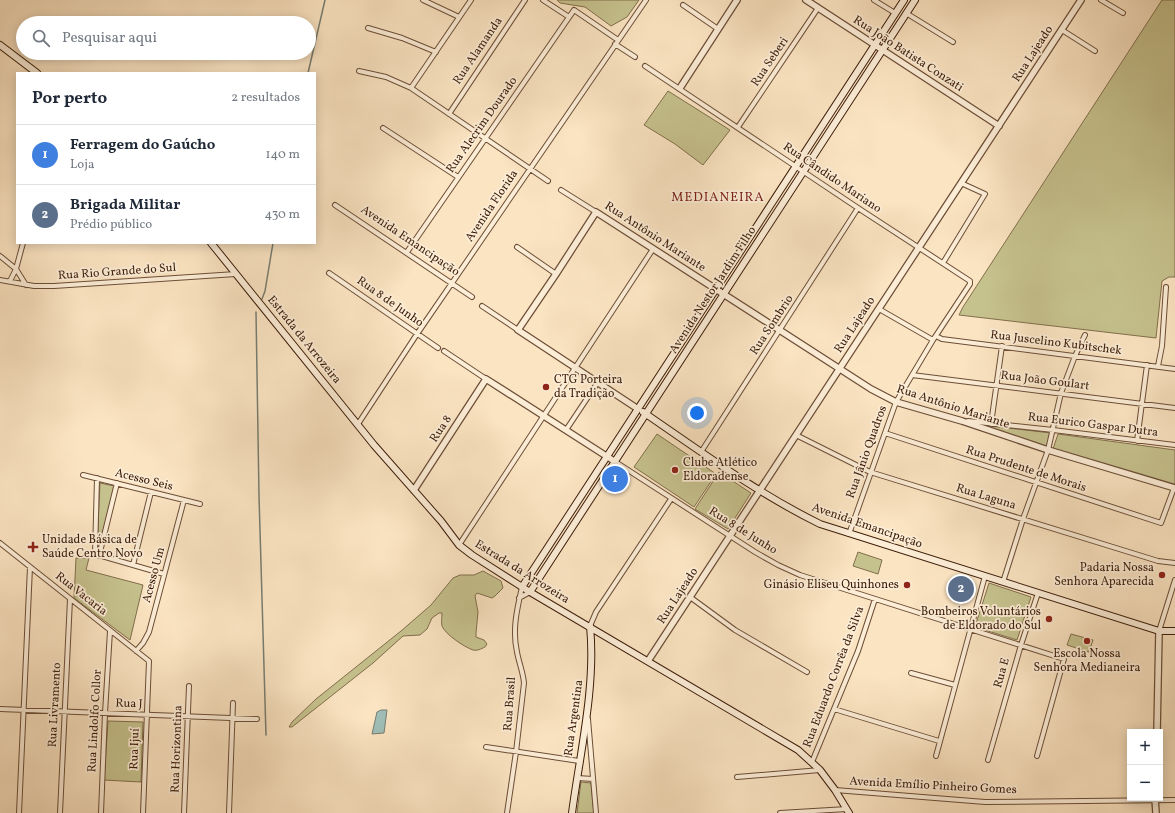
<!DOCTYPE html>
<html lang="pt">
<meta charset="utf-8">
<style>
body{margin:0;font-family:Vollkorn,serif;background:#f6f6f7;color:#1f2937}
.controls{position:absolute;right:12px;bottom:12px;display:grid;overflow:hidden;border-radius:0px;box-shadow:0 2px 10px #0003}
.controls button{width:36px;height:36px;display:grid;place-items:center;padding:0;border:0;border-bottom:1px solid #e0e1e3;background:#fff;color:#1f2937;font:20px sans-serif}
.you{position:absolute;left:697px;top:413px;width:14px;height:14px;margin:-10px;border:3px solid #fff;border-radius:50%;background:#1a73e8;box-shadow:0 0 0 6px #1a73e833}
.badge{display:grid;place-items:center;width:26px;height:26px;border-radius:50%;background:#8f2418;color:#fff;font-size:13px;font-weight:700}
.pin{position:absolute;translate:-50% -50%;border:2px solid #fff;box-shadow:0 1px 4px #0006}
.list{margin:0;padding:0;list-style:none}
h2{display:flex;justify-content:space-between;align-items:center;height:52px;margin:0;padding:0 16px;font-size:17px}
h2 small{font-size:13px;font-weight:400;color:#747a83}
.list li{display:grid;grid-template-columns:26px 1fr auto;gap:12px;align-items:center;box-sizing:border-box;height:60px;padding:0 16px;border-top:1px solid #e0e1e3}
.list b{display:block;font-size:15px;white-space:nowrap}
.list p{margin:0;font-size:13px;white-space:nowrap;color:#747a83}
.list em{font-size:13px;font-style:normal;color:#747a83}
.icon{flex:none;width:22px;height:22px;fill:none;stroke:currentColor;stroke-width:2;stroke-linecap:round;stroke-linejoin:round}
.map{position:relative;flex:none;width:1175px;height:813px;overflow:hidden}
.search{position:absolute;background:#fff;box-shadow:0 2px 10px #0003;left:16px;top:16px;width:300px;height:44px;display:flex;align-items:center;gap:10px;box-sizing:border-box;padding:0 14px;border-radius:22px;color:#747a83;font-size:15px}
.panel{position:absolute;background:#fff;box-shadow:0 2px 10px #0003;left:16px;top:72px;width:300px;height:172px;border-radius:0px}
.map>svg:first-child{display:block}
.green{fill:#c6c28e;stroke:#816f4c}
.water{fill:#9fbeb7;stroke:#777d71}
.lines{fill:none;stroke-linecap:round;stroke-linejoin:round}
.stream{stroke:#777d71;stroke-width:1.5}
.minor-casing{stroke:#6c4e37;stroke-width:6}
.tertiary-casing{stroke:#6c4e37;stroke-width:8}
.secondary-casing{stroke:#3c1c09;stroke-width:8}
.minor{stroke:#fcedd7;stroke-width:4}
.tertiary{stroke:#fcedd7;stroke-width:5.5}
.secondary{stroke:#fcedd7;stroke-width:6}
.poi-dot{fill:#8f2418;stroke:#fcedd7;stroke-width:1.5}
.labels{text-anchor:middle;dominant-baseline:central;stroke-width:3.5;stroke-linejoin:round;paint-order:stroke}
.street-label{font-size:12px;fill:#3c1c09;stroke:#fcedd7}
.poi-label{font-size:12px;fill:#3c1c09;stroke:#fcedd7;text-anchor:start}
.neighbourhood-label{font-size:13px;letter-spacing:1px;fill:#7a1f14;stroke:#fcedd7}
</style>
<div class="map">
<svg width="1175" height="813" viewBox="0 0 1175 813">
<rect width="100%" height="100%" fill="#fbe4c2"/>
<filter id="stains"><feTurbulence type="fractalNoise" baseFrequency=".005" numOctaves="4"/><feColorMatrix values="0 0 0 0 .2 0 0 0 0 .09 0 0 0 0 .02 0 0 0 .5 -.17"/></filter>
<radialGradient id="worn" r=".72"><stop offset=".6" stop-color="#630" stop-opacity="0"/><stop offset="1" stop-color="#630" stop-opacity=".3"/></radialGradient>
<path class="green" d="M557,0H639L627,17L611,26L585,7L560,3Z
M1162,0H1175V277H1169L1162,281L1156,338L959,315L963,307Z
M668,91L730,130L703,165L675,144L644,125Z
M982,425L1051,433L1048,447Z
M657,434L716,474L694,507L634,467Z
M1058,434L1175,450V486L1053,449Z
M719,472L751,493L728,529L695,509Z
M100,483L114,486L99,549L97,548Z
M858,552L882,560L878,574L853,566Z
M76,558H89L86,570L143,585L130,640L74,598Z
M483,571L501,581L503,588L495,596L492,598L477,593L475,596L478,612L476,633V637L484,640L487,644L485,647C481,649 477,651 473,650C464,647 445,634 442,626C441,622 442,617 442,613H439L432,618L427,629L420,635L403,636L373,663L292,727H289L292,722L316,699L401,631L431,605L453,578L460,575H474Z
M989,583L1031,597L1017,640L975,627Z
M1071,634L1093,640L1089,652L1067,645Z
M108,721L143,722L141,782L104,780Z
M581,782L591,783L594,813H577Z"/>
<path class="water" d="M381,710H387L384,733L372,734L377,712Z"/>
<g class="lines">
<path class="stream" d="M308,73L325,0
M262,299L265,291L273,243
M256,312L259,496L266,735"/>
<defs>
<path id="minor" d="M423,0L459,17
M543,0L569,17
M874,0L895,13
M1101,0L1123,13
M683,5L718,29
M906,13L953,42
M368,28L402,38L436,52
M1062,30L1095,51
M615,44L635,57
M645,66L858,208L970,281V284L933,340L896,402L849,534
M359,71L386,77L411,88L548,181
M411,88L471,0
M449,114L525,0
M738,127L818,8
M383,128L458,177
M561,190L596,212
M335,205L472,297
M517,247L556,274
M407,252L574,10L618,40
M0,256L16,269L26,285
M943,263L985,194L961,183
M329,273L438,348
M0,280L34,286H54L236,274
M10,281L16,269L23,243
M482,306L518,330
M879,309L933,340
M936,336L942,339L1175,369
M444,351L486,379
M1158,366L1162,346L1166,287
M912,375L1175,408
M968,421L1053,430L1175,445
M358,424L417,334L646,0
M991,424L1002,346
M566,430L598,382
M885,433L1161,523L1174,488
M796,435L870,472L1158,561L1175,563
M1137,441L1147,365
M701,452L858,208
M614,461L755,552L778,565L800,575L1064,659L1037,756
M83,475L200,504
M97,478L95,554L164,574
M0,543L149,661L143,813
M459,545L653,249
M99,556L117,483
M133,565L151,492
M1003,582L1023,519L1048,450L1061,393L1075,356L1085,335
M690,597L735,630L807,672
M519,598L530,592
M590,626L596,612L671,499
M1159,631L1175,580
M136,651L143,643L149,632L184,500
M911,673L955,685
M0,709L257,719
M834,709L939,741
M588,719L596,813
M486,747L579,761
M936,756L985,576
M988,760L1021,645L1038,593
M812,762L858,651L875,599
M737,777L820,770
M577,778L593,779
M835,790L985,802L1175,800
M19,813L30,567
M60,813L70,599
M101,813L105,713L110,631
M184,813L189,686
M229,813L233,703
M507,813L516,752L524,683C523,672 519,663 517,652C512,630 517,609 522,587
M780,813L847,809"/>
<path id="tertiary" d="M806,0L999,126
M680,88L737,0
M638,409L518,330L556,274L596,212L871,389L896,402L962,421L1048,450L1175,488
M414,490L486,379L614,461
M648,661L1081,0
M1157,732L1159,631
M1155,798L1156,813"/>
<path id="secondary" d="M0,45L37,73
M211,243L374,445L441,521L459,545L472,555L530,592L798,750L820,770L835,790L849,813
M643,412C700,451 757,493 820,524L1159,631H1175
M522,587L904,0
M530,592L915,0
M572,813C580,753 596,686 590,626"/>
</defs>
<use href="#minor" class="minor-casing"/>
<use href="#tertiary" class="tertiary-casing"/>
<use href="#secondary" class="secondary-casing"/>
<use href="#minor" class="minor"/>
<use href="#tertiary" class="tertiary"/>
<use href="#secondary" class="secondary"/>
</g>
<g class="poi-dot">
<circle cx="546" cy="387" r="4"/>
<circle cx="675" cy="470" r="4"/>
<path d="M31 541h4v4h4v4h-4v4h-4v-4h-4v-4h4z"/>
<circle cx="1162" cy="575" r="4"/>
<circle cx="907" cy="585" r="4"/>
<circle cx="1049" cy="619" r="4"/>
<circle cx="1087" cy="641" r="4"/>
</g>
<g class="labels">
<g class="street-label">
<text transform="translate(478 51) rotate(-56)">Rua Alamanda</text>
<text transform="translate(908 54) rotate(33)">Rua João Batista Conzati</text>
<text transform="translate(1033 54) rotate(-57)">Rua Lajeado</text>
<text transform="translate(770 62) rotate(-56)">Rua Seberi</text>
<text transform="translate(482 125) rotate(-55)">Rua Alecrim Dourado</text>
<text transform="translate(832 178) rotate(34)">Rua Cândido Mariano</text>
<text transform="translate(492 206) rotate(-56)">Avenida Florida</text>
<text transform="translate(655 237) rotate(33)">Rua Antônio Mariante</text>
<text transform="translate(410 241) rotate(34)">Avenida Emancipação</text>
<text transform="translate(117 272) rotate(-4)">Rua Rio Grande do Sul</text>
<text transform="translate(713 290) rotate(-57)">Avenida Nestor Jardim Filho</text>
<text transform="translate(390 302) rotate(35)">Rua 8 de Junho</text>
<text transform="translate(772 325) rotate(-57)">Rua Sombrio</text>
<text transform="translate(855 325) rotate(-57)">Rua Lajeado</text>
<text transform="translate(304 340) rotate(51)">Estrada da Arrozeira</text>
<text transform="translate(1056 343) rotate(7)">Rua Juscelino Kubitschek</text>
<text transform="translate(1045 381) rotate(7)">Rua João Goulart</text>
<text transform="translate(953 407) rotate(18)">Rua Antônio Mariante</text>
<text transform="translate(1093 425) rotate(7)">Rua Eurico Gaspar Dutra</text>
<text transform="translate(441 429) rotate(-57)">Rua 8</text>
<text transform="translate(867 452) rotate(-70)">Rua Jânio Quadros</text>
<text transform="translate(1026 469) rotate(18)">Rua Prudente de Morais</text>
<text transform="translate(144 480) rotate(14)">Acesso Seis</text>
<text transform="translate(986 497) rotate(17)">Rua Laguna</text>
<text transform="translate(867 526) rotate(19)">Avenida Emancipação</text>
<text transform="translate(743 531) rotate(32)">Rua 8 de Junho</text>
<text transform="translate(522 572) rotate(32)">Estrada da Arrozeira</text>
<text transform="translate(154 575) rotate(-75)">Acesso Um</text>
<text transform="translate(81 594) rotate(38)">Rua Vacaria</text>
<text transform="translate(678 596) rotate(-57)">Rua Lajeado</text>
<text transform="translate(1002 673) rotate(-74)">Rua E</text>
<text transform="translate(834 677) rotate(-69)">Rua Eduardo Corrêa da Silva</text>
<text transform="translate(129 704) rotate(2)">Rua J</text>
<text transform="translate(510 704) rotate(-86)">Rua Brasil</text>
<text transform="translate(55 705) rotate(-87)">Rua Livramento</text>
<text transform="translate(574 718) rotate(-82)">Rua Argentina</text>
<text transform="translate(95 721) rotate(-87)">Rua Lindolfo Collor</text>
<text transform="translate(135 749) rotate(-88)">Rua Ijuí</text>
<text transform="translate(177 749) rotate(-88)">Rua Horizontina</text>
<text transform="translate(933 786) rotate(3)">Avenida Emílio Pinheiro Gomes</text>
</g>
<g class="poi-label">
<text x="554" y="380">CTG Porteira<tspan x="554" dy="14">da Tradição</tspan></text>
<text x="683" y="463">Clube Atlético<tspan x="683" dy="14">Eldoradense</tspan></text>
<text x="42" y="540">Unidade Básica de<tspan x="42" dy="14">Saúde Centro Novo</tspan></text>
<text x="1154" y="568" text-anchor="end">Padaria Nossa<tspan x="1154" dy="14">Senhora Aparecida</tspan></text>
<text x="899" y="585" text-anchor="end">Ginásio Eliseu Quinhones</text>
<text x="1041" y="612" text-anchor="end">Bombeiros Voluntários<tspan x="1041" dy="14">de Eldorado do Sul</tspan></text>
<text x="1087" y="654" text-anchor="middle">Escola Nossa<tspan x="1087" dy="14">Senhora Medianeira</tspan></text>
</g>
<g class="neighbourhood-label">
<text x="718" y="198">MEDIANEIRA</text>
</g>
</g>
<rect width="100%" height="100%" filter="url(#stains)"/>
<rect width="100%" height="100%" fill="url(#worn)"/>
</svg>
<div class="controls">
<button>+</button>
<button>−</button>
</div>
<div class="you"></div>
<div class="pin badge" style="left:615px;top:479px;background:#3f7fe0">1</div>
<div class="pin badge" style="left:961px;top:589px;background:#5c6f8a">2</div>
<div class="search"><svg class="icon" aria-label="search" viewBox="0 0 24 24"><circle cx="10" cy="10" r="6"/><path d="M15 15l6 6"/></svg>Pesquisar aqui</div>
<section class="panel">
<h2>Por perto<small>2 resultados</small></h2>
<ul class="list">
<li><span class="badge" style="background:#3f7fe0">1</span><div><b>Ferragem do Gaúcho</b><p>Loja</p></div><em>140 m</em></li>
<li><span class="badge" style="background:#5c6f8a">2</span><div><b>Brigada Militar</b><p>Prédio público</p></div><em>430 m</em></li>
</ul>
</section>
</div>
